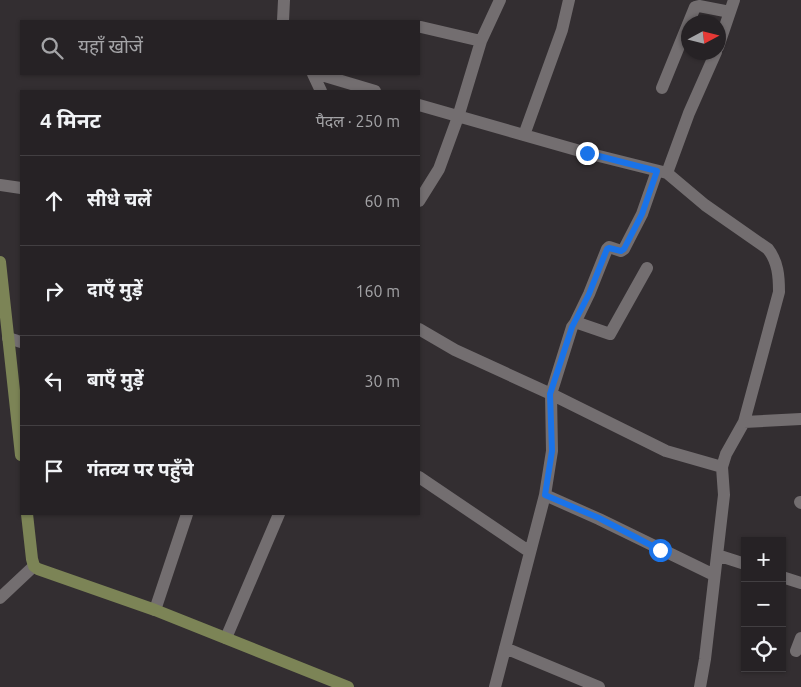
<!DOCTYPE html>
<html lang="hi">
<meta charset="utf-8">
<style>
body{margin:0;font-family:Ubuntu,"Noto Sans Devanagari",sans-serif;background:#322f32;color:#f1f3f6}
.controls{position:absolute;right:15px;bottom:15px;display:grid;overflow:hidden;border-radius:0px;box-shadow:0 1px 4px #0004}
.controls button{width:45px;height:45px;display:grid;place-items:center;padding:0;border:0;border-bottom:1px solid #423f42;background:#262225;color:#f1f3f6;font:25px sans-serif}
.compass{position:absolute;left:681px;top:15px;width:45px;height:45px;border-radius:50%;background:#262225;box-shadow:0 1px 4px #0004;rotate:83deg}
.stop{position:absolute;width:15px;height:15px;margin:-11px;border:4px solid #1a73e8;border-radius:50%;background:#fff}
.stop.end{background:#1a73e8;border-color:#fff;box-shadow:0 1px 5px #0008}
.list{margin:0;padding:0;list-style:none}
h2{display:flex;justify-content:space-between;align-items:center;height:65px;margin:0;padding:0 20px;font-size:21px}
h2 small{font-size:16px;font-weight:400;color:#a4a4a7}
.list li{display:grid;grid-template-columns:32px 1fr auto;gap:15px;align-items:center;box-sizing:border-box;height:90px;padding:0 20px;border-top:1px solid #423f42}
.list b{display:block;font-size:19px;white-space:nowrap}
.list em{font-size:16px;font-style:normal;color:#a4a4a7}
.icon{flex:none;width:28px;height:28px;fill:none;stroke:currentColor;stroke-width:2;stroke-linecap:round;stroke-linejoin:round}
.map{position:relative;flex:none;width:801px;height:687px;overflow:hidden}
.search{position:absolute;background:#262225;box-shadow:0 1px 4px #0004;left:20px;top:20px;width:400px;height:55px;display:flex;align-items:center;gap:12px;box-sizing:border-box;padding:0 18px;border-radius:0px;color:#a4a4a7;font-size:19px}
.panel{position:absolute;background:#262225;box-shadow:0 1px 4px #0004;left:20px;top:90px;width:400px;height:425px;border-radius:0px}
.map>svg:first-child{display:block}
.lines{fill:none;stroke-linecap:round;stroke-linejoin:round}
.street{stroke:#736e70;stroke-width:12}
.secondary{stroke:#7c8456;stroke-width:12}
.route{stroke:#1a73e8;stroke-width:6}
</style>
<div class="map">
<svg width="801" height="687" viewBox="0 0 801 687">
<rect width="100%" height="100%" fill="#332e31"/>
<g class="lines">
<path class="street" d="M283,21L284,0
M421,27L481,41
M718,47L734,0
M313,74L321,91
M318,74L375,91
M662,88L695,7L699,6L730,12
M419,105L587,153L667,173
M524,135L562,30L569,0
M0,185L21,188
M419,201L439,169L458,117L481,41L500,0
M575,323L589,294L607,249L609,247L621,251L624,249L642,214L657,171
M419,329L455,350L551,394L666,451L722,467
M8,338L21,342
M744,422L801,419
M419,477L530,552
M545,495L599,519L714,575
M800,502L801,503
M717,555L745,564
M782,577L801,583
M0,598L34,566
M155,610L187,514
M226,638L279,514
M505,648L599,687
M796,651L801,638
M495,687L545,495L552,451L551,394L572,327L575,323H578L610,334L647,268
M700,687L705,659L724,495L722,467L726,454L744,422L779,292C779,276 778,262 768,249L705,205L667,173L689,113L716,52"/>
<path class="secondary" d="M0,262L21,455
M27,514L32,559L34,566L38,569L155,610L348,687"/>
</g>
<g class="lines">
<path class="route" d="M587,153L657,171L642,214L624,249L621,251L609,248L607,249L589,294L572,327L550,394L552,451L545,495L599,518L660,550"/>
</g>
</svg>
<div class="controls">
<button>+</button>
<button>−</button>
<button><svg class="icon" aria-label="locate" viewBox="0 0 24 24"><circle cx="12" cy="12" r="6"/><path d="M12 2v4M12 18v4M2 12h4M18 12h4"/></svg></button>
</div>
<svg class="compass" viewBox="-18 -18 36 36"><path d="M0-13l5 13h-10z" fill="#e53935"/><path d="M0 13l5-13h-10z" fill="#a4a4a7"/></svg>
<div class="stop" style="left:660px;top:550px"></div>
<div class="stop end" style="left:587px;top:153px"></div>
<div class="search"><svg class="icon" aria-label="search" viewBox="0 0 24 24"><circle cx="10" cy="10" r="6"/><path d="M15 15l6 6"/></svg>यहाँ खोजें</div>
<section class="panel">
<h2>4 मिनट<small>पैदल · 250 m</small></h2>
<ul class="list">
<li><svg class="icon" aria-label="ahead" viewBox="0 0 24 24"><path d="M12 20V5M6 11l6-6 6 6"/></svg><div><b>सीधे चलें</b></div><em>60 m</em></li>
<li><svg class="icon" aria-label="right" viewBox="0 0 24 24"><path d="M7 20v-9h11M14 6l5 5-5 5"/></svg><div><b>दाएँ मुड़ें</b></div><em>160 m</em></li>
<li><svg class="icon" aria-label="left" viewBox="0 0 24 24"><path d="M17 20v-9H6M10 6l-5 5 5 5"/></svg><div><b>बाएँ मुड़ें</b></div><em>30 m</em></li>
<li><svg class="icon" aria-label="arrive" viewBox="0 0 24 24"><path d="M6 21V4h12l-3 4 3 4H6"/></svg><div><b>गंतव्य पर पहुँचे</b></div></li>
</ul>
</section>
</div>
